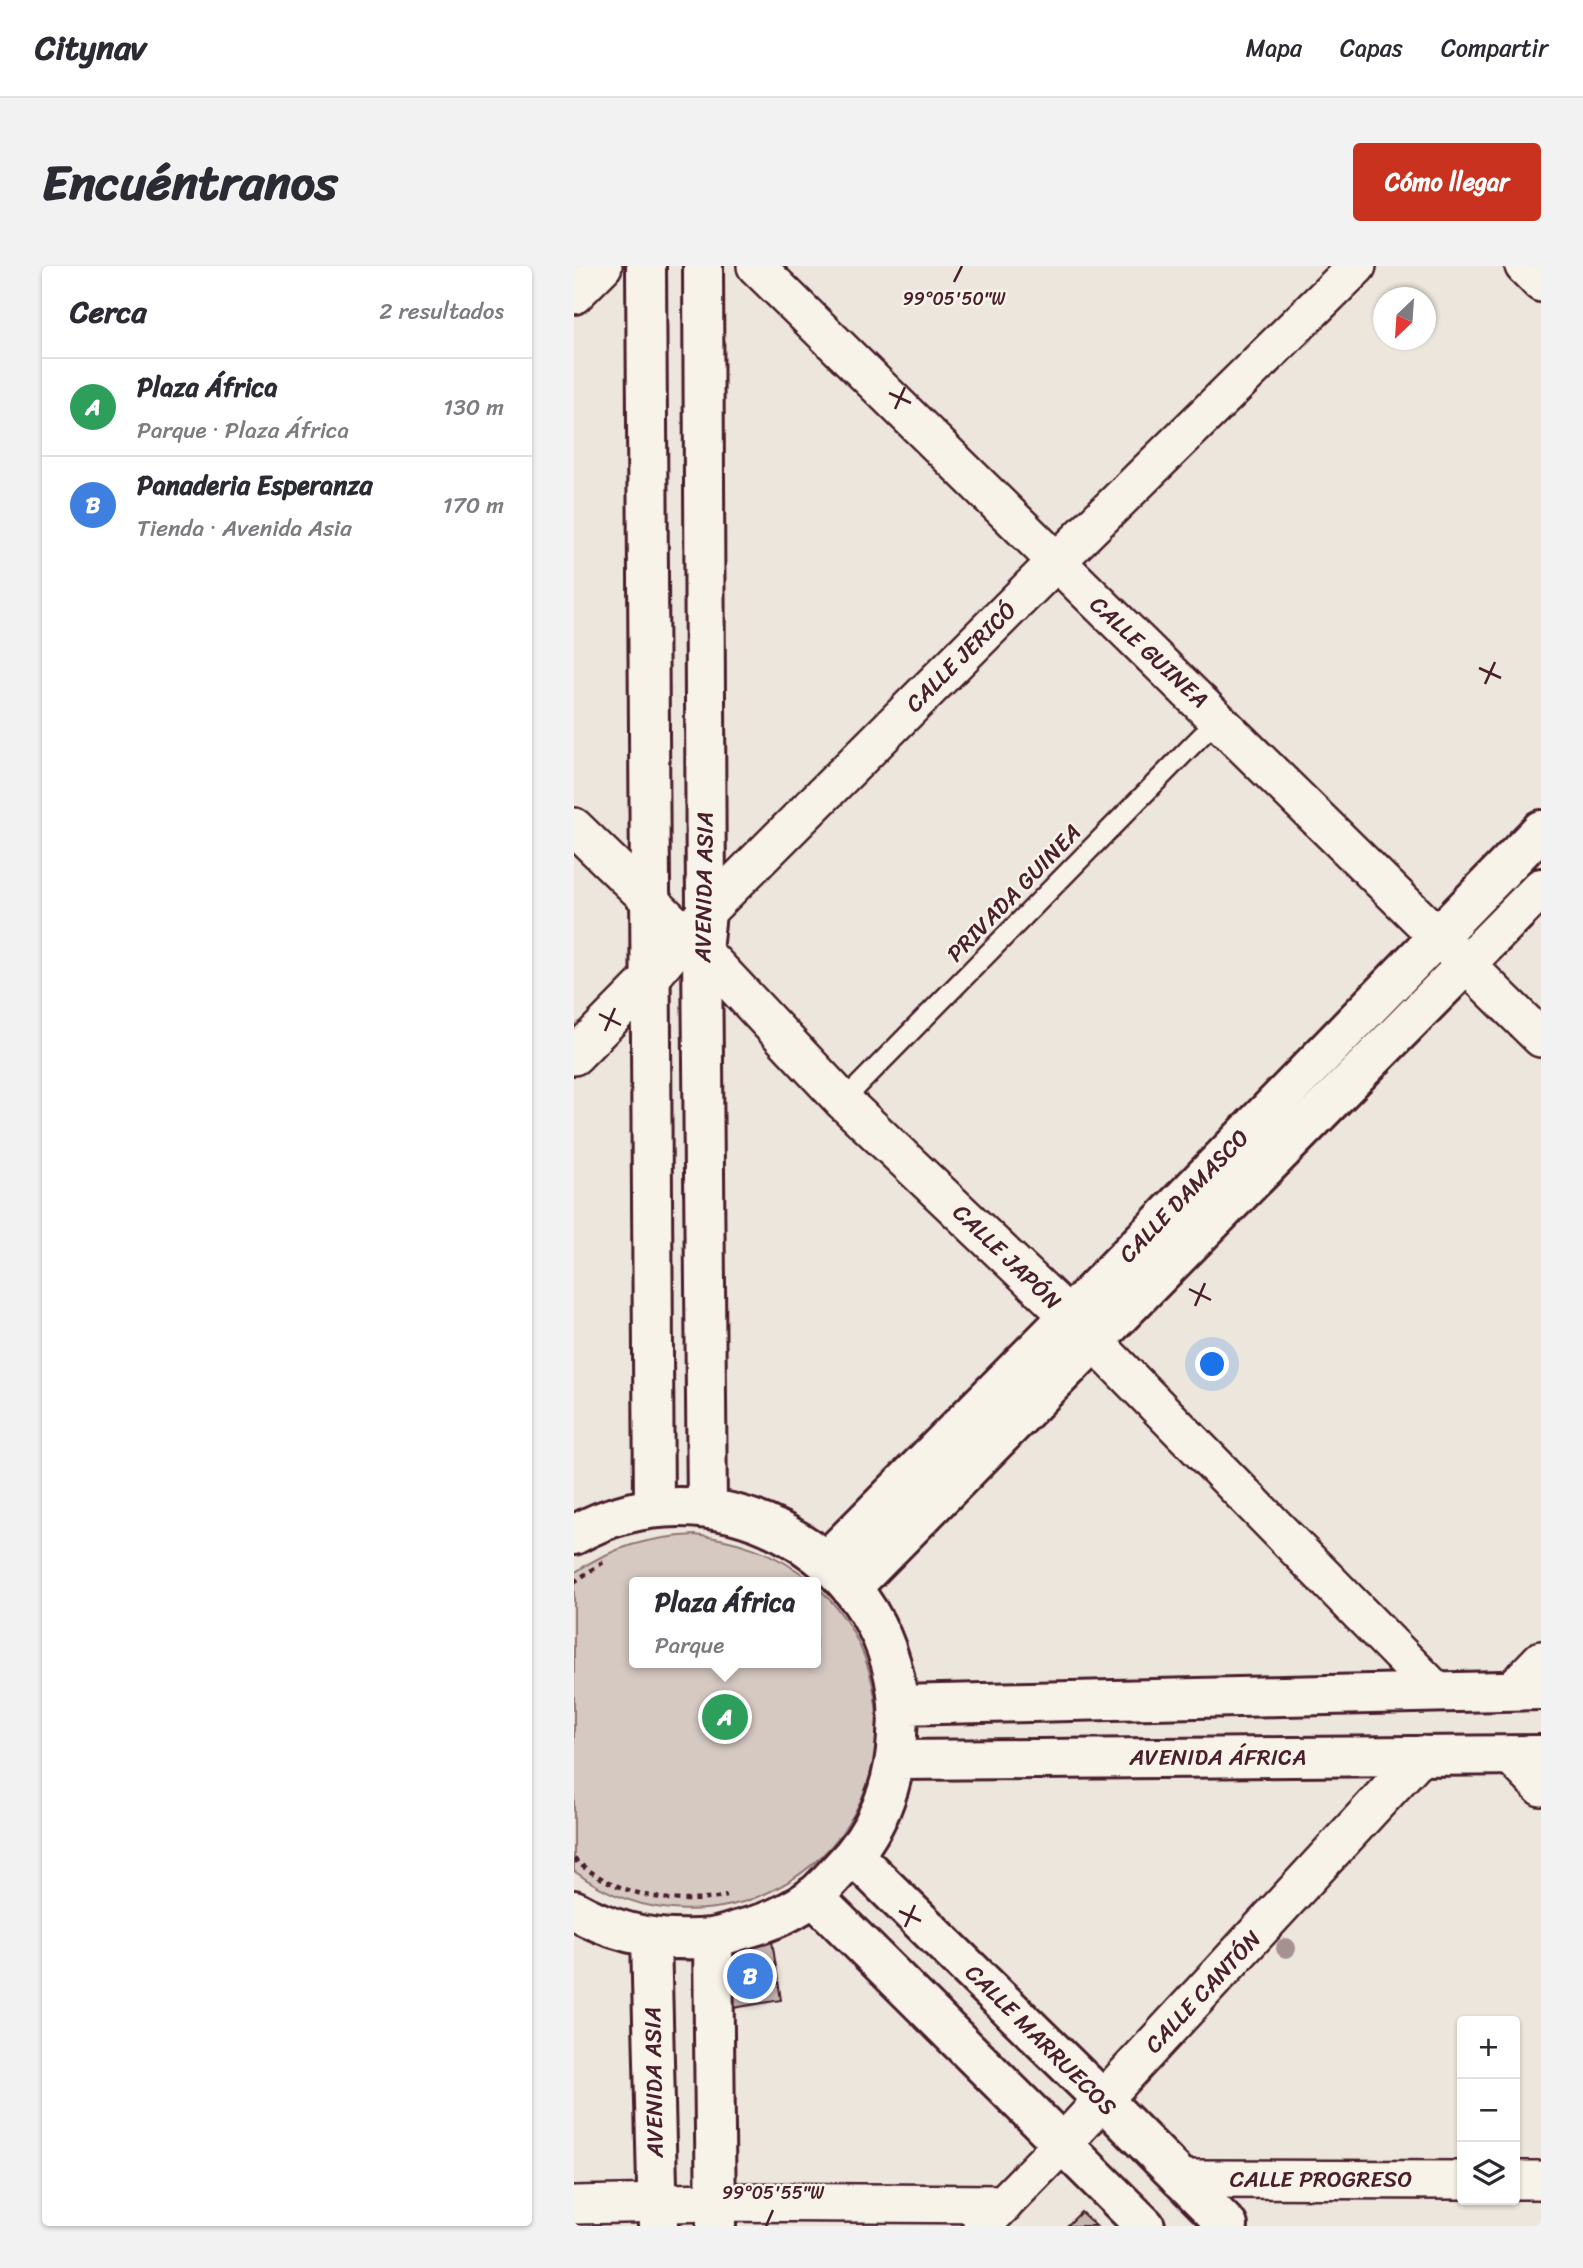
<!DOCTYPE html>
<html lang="es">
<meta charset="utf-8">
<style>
body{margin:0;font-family:Sriracha,sans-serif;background:#f2f2f3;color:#2b2b33}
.controls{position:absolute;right:21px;bottom:21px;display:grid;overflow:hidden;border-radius:7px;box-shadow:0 2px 5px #0004}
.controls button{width:63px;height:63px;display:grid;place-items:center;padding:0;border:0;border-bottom:2px solid #e1e1e2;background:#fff;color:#2b2b33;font:35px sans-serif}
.compass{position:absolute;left:799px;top:21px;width:63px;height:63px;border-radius:50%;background:#fff;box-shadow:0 2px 5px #0004;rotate:205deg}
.you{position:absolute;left:639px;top:1099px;width:24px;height:24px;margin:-18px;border:5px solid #fff;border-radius:50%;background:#1a73e8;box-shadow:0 0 0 10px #1a73e833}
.badge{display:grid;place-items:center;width:46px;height:46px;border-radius:50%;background:#c8321e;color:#fff;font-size:23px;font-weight:700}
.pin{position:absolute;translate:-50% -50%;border:4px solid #fff;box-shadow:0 2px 7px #0006}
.popup{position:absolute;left:55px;top:1311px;width:192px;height:91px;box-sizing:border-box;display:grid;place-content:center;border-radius:7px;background:#fff;filter:drop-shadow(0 2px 5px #0005);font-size:23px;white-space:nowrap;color:#7c7c81}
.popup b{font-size:26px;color:#2b2b33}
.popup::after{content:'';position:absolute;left:50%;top:100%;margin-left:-14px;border:14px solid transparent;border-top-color:#fff}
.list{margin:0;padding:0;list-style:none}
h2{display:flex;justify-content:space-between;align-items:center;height:91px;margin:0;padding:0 28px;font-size:30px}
h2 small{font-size:23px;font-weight:400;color:#7c7c81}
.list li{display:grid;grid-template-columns:46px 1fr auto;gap:21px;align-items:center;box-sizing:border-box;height:98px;padding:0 28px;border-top:2px solid #e1e1e2}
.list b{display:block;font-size:26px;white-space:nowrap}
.list p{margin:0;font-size:23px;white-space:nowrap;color:#7c7c81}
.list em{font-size:23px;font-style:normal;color:#7c7c81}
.icon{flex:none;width:38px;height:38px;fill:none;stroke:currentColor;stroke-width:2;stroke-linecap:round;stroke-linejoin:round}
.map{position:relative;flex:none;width:967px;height:1960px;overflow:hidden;border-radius:7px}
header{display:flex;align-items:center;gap:42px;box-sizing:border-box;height:98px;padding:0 35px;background:#fff;border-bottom:2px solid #e1e1e2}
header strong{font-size:33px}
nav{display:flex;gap:38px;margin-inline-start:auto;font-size:24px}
.intro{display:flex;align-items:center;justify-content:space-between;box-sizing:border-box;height:168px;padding:0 42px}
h1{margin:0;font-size:49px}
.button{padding:18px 32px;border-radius:7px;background:#c8321e;color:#fff;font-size:24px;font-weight:700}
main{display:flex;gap:42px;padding:0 42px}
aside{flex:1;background:#fff;border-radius:7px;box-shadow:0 2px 5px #0004}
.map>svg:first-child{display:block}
.green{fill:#d5c9c2;stroke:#907476;stroke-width:2}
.building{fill:#c4b5b0;stroke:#4a1f2b;stroke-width:2}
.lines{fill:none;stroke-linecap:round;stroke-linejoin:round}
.service-casing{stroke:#4a1f2b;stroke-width:23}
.minor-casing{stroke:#4a1f2b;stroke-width:42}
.tertiary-casing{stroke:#4a1f2b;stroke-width:44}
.path{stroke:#4a1f2b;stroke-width:4.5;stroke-dasharray:5 5;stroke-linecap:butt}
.service{stroke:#f7f3e8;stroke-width:18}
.minor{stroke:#f7f3e8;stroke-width:37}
.tertiary{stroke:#f7f3e8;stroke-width:38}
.tree{fill:#a69090}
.ticks{fill:none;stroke:#4a1f2b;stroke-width:2.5}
.labels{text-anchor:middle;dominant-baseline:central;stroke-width:5;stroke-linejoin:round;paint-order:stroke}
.street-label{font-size:23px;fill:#4a1f2b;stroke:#f7f3e8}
.ticks-label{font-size:18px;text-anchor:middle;fill:#4a1f2b;stroke:#f7f3e8;stroke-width:5;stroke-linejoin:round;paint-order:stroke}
</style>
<header>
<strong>Citynav</strong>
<nav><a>Mapa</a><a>Capas</a><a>Compartir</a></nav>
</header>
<div class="intro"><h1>Encuéntranos</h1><a class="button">Cómo llegar</a></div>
<main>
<aside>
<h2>Cerca<small>2 resultados</small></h2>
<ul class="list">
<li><span class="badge" style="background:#2e9e5b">A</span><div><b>Plaza África</b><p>Parque · Plaza África</p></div><em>130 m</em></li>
<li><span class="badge" style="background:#3f7fe0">B</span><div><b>Panaderia Esperanza</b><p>Tienda · Avenida Asia</p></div><em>170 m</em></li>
</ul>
</aside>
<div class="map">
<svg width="967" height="1960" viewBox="0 0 967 1960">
<rect width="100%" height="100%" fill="#ece6dd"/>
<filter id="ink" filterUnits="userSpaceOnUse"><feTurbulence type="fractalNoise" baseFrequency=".0143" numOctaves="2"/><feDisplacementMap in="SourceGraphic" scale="14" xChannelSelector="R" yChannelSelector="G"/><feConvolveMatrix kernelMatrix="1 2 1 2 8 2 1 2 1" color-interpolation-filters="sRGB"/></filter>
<g filter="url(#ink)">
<path class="green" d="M121,1269C165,1274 204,1287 238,1316H60V1397H242V1320C271,1345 291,1382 299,1420C333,1592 139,1708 0,1605V1307C37,1281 76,1271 121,1269Z"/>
<path class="building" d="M198,1675L207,1734L153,1743L147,1686Z
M507,1946L522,1960H493Z"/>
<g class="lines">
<defs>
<path id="service" d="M269,835L645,452"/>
<path id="minor" d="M182,0C442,259 707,513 967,772
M950,0L967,17
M0,29L29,0
M0,561L128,685L269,835L495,1050L862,1425
M0,790L75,714L132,646L481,297L783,0
M938,1424L967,1394
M936,1489L967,1521
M606,1913L888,1914
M941,1914H967
M0,1939L141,1936L430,1938
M408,1960L488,1878L847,1489"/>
<path id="tertiary" d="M72,0L80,1241
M129,0L132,646L128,685L133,1241
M0,1269C134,1192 312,1282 324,1438C325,1449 323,1460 323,1470C321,1520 302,1568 266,1603C258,1612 249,1622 240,1630C221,1644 196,1656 173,1662C162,1665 149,1670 138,1672C89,1677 42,1668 0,1644
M252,1295L495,1050L967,564
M277,1322L967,622
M324,1439L967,1424
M322,1494L967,1489
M280,1590L529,1834L654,1960
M239,1630L571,1960
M77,1672L84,1960
M139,1672L142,1960"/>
</defs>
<use href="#service" class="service-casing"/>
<use href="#minor" class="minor-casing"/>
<use href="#tertiary" class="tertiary-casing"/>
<path class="path" d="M0,1316L31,1295
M0,1593C41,1629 101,1641 153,1630"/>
<use href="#service" class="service"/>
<use href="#minor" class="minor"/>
<use href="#tertiary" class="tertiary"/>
</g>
<circle class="tree" cx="712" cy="1682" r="10"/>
</g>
<path class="ticks" d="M380,16L388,0M315,127L337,137M321,143L331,121M905,402L927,412M911,418L921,396M25,748L47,759M31,765L41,742M615,1023L637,1034M621,1040L631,1017M325,1645L347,1655M331,1661L341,1639M192,1960L199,1944"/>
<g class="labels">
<g class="street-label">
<text transform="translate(575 386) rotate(43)">CALLE GUINEA</text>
<text transform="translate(387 391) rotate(-45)">CALLE JERICÓ</text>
<text transform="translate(130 621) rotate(-89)">AVENIDA ASIA</text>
<text transform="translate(440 627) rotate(-46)">PRIVADA GUINEA</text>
<text transform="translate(610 930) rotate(-46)">CALLE DAMASCO</text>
<text transform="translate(433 991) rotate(44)">CALLE JAPÓN</text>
<text x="644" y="1491">AVENIDA ÁFRICA</text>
<text transform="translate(629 1726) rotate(-47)">CALLE CANTÓN</text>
<text transform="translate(467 1774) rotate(45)">CALLE MARRUECOS</text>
<text transform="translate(80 1816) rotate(-91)">AVENIDA ASIA</text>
<text x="747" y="1913">CALLE PROGRESO</text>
</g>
</g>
<g class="ticks-label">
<text x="380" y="39">99°05'50"W</text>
<text x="199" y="1933">99°05'55"W</text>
</g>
</svg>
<div class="controls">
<button>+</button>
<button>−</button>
<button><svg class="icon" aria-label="layers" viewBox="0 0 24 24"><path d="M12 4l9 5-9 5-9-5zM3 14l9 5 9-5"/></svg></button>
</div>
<svg class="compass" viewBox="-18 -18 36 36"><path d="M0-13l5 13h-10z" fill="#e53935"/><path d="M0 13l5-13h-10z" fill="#7c7c81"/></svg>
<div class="you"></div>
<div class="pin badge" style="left:151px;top:1451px;background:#2e9e5b">A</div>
<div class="popup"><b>Plaza África</b>Parque</div>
<div class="pin badge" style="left:176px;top:1710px;background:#3f7fe0">B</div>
</div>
</main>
